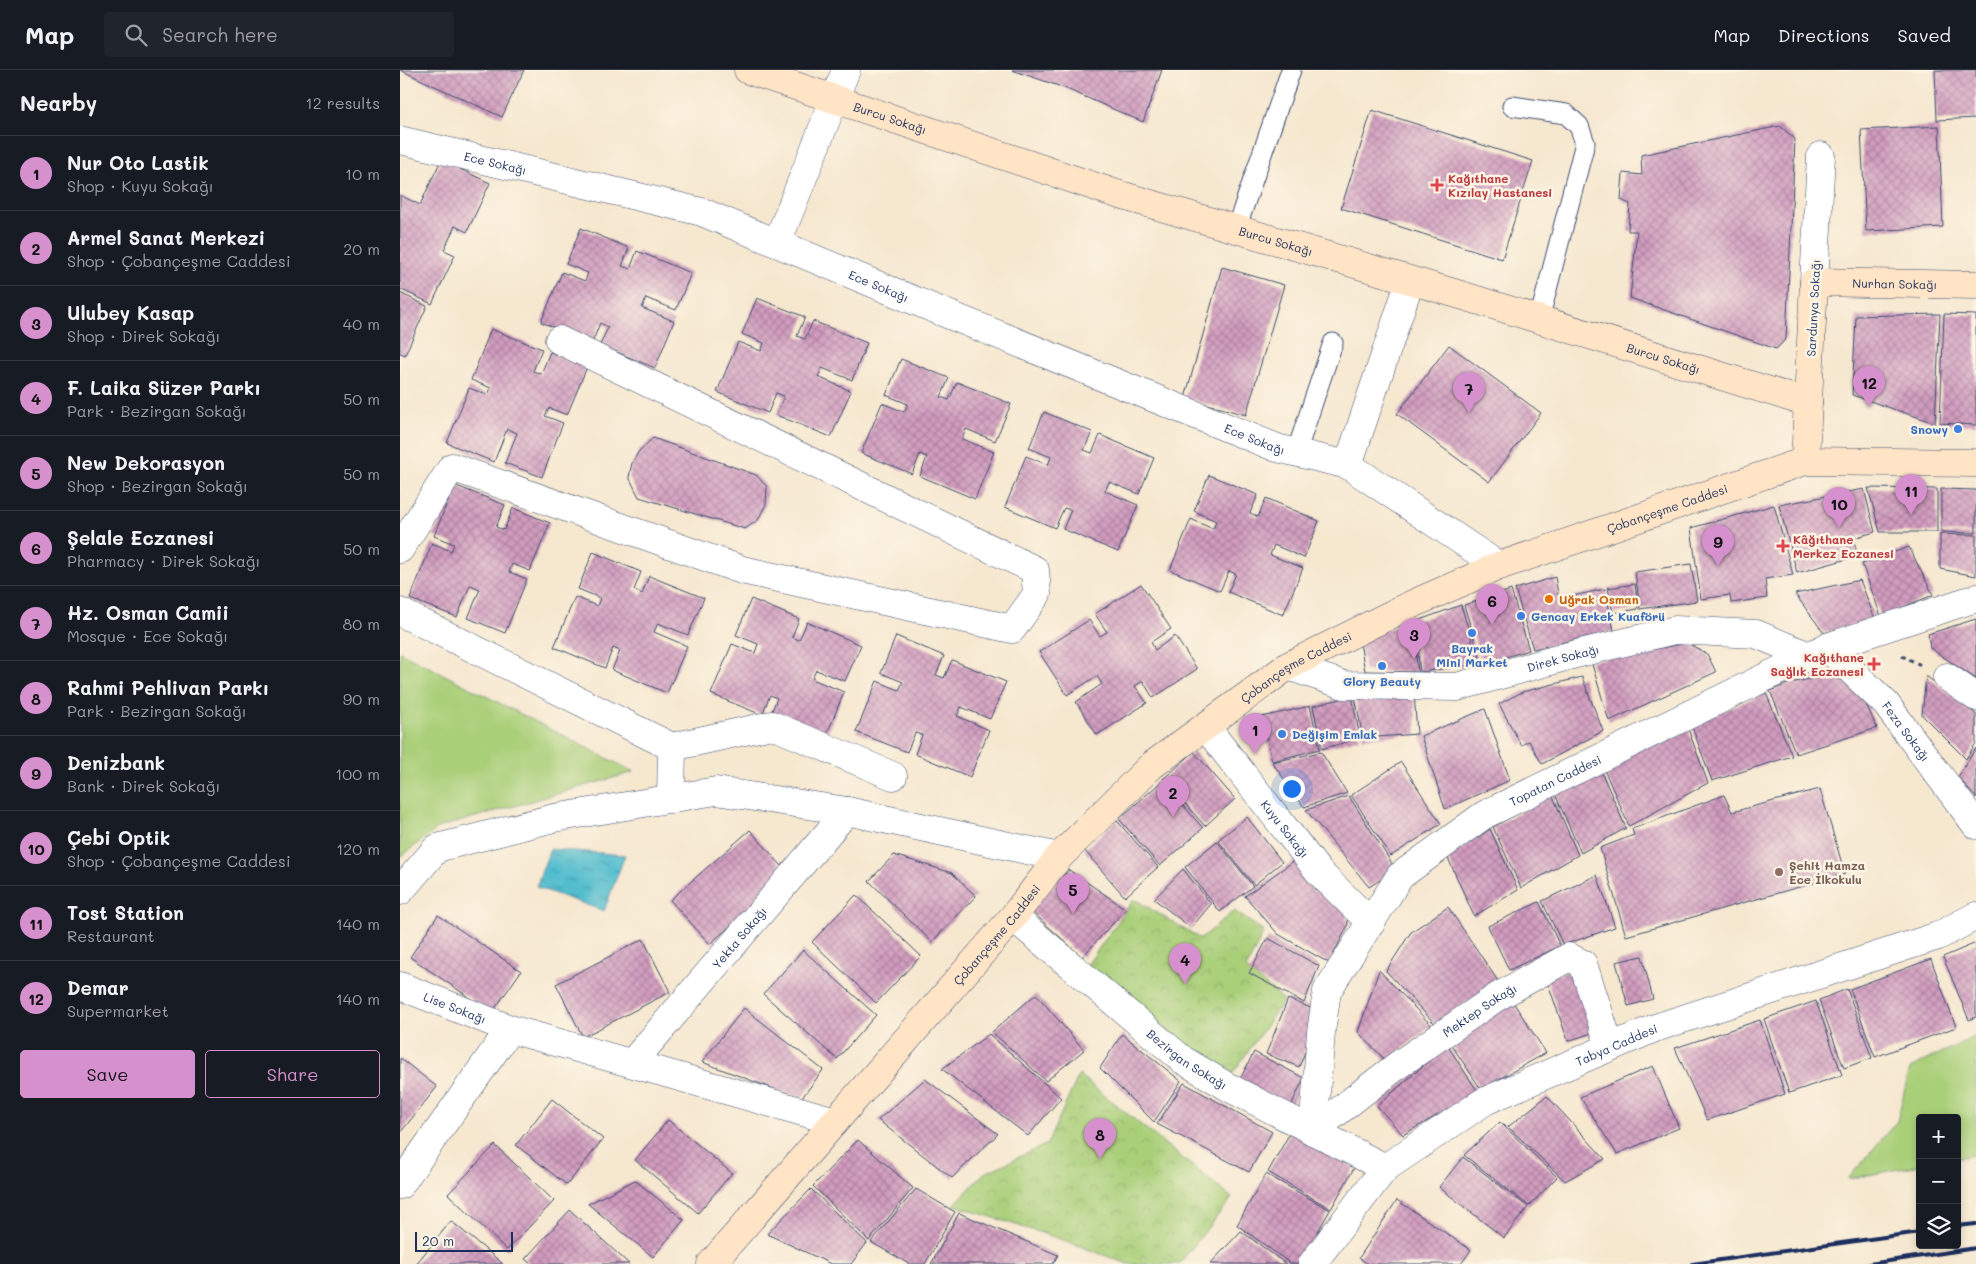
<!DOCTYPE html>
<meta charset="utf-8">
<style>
body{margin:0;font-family:Mali,sans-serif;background:#20242c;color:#f1f3f6}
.controls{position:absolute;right:15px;bottom:15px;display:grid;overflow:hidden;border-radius:5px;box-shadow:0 2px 8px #0003}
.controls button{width:45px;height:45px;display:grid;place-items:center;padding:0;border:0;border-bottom:1px solid #363941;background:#171b24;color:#f1f3f6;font:25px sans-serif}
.scale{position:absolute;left:15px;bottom:12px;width:98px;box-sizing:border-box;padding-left:5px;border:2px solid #1b2f5e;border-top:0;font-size:14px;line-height:18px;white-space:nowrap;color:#1b2f5e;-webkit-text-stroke:4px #fcf5e5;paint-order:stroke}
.you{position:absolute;left:891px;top:718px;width:18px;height:18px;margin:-12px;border:4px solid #fff;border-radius:50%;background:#1a73e8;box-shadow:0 0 0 8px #1a73e833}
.badge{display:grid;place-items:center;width:32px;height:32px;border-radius:50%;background:#d690ce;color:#111;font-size:16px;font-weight:700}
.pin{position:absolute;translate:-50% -41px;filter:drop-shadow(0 1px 2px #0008)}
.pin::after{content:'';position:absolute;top:26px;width:18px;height:15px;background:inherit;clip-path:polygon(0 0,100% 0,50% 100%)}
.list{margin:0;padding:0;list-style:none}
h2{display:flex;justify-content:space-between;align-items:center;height:65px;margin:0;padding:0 20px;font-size:21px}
h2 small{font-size:16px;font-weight:400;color:#9ea1a6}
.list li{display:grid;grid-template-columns:32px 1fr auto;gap:15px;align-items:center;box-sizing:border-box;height:75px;padding:0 20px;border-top:1px solid #363941}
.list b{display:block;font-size:19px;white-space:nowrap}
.list p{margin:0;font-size:16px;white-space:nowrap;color:#9ea1a6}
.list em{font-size:16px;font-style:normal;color:#9ea1a6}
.actions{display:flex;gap:10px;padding:15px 20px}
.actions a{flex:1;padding:11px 0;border:1px solid #d690ce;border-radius:5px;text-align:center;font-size:18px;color:#d690ce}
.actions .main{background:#d690ce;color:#111}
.icon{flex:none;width:28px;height:28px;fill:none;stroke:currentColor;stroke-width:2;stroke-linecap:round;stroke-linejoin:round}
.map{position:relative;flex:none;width:1576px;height:1194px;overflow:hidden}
header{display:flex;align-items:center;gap:30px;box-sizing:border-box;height:70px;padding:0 25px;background:#171b24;border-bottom:1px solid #363941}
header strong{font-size:24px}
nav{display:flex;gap:28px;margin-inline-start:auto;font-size:18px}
.search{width:350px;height:45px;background:#20242c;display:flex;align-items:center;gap:12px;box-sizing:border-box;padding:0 18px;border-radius:5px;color:#9ea1a6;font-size:19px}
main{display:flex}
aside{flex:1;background:#171b24}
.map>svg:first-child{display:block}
.grass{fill:#aacf79;stroke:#627f6c}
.park{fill:url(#park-crowns);stroke:#627f6c}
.water{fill:url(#water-ripples);stroke:#367696}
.building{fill:url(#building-cross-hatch)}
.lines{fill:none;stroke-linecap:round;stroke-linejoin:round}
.lane-casing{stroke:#3c4b6f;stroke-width:21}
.street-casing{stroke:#3c4b6f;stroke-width:29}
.secondary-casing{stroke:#3c4b6f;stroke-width:29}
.path{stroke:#3c4b6f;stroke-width:3;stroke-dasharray:4 4;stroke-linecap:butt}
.lane{stroke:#fff;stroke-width:19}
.street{stroke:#fff;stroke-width:28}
.secondary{stroke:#ffe4c6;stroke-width:28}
.rail{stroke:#1b2f5e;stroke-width:4}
.health-dot{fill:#e0444e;stroke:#fcf5e5;stroke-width:2}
.shop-dot{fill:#3f7fe0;stroke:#fcf5e5;stroke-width:2}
.food-dot{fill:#e8710a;stroke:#fcf5e5;stroke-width:2}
.education-dot{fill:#8d6e63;stroke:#fcf5e5;stroke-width:2}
.labels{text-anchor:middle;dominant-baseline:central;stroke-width:5;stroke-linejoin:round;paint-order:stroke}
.street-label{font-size:12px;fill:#1b2f5e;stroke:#fcf5e5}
.health-label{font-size:12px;font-weight:bold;fill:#be3a42;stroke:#fcf5e5;text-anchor:start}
.shop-label{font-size:12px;font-weight:bold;fill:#366cbe;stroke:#fcf5e5;text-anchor:start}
.food-label{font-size:12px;font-weight:bold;fill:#c56008;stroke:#fcf5e5;text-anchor:start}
.education-label{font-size:12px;font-weight:bold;fill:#785e54;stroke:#fcf5e5;text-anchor:start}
</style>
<header>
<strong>Map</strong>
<div class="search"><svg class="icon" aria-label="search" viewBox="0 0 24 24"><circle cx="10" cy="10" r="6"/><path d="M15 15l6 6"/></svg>Search here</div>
<nav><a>Map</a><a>Directions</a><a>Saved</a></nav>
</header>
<main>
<aside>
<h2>Nearby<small>12 results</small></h2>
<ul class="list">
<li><span class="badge">1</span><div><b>Nur Oto Lastik</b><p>Shop · Kuyu Sokağı</p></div><em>10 m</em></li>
<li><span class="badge">2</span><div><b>Armel Sanat Merkezi</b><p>Shop · Çobançeşme Caddesi</p></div><em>20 m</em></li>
<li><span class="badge">3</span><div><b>Ulubey Kasap</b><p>Shop · Direk Sokağı</p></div><em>40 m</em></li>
<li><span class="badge">4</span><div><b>F. Laika Süzer Parkı</b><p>Park · Bezirgan Sokağı</p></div><em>50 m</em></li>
<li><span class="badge">5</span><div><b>New Dekorasyon</b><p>Shop · Bezirgan Sokağı</p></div><em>50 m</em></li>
<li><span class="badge">6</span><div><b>Şelale Eczanesi</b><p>Pharmacy · Direk Sokağı</p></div><em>50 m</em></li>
<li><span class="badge">7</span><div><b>Hz. Osman Camii</b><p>Mosque · Ece Sokağı</p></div><em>80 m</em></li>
<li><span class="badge">8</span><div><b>Rahmi Pehlivan Parkı</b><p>Park · Bezirgan Sokağı</p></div><em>90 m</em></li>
<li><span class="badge">9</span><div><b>Denizbank</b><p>Bank · Direk Sokağı</p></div><em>100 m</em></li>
<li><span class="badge">10</span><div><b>Çebi Optik</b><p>Shop · Çobançeşme Caddesi</p></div><em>120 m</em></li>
<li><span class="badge">11</span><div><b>Tost Station</b><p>Restaurant</p></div><em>140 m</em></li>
<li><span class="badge">12</span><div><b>Demar</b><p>Supermarket</p></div><em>140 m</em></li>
</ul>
<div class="actions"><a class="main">Save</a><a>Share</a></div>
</aside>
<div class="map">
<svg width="1576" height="1194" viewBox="0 0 1576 1194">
<defs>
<pattern id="park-crowns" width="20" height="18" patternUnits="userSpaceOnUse" patternTransform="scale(1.25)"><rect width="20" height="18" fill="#aacf79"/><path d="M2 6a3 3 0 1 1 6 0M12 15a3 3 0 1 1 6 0" fill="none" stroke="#92b26b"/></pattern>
<pattern id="water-ripples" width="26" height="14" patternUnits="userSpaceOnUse" patternTransform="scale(1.25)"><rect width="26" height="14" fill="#52bdce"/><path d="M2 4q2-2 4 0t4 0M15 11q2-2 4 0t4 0" fill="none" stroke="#439aaa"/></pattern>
<pattern id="building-cross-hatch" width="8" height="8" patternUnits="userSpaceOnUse" patternTransform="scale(1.25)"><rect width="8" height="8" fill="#d29cbf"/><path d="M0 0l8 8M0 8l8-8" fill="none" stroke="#aa809e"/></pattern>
</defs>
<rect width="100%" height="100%" fill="#fcf5e5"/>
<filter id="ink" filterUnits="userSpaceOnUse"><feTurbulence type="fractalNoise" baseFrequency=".02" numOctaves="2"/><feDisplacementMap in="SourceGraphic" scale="10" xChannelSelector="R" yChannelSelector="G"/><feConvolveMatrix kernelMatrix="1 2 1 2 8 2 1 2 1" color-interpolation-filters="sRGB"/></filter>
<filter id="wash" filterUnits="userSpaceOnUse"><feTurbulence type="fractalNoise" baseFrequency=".0096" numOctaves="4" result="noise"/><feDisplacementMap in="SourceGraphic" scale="20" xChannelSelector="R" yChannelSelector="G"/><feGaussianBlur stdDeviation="1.12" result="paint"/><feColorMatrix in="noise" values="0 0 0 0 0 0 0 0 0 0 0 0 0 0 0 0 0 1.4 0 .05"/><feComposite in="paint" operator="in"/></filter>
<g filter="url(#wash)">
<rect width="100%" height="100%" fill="#f6e7cf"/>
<path class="grass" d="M0,582L234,702L40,757L0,787Z
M1576,966V1085L1557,1088V1048H1520V1095L1448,1109L1497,1051L1510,998Z"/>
<path class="park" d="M734,829L801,869L834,841L864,861L846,899L884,930L828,1010L685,898Z
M679,1005L832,1128L779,1194H728L663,1170L554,1135L583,1104L647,1074Z"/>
<path class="water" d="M150,779L225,785L204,841L136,817Z"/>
<g id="blocks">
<path class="building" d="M0,0H124L102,47Z
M612,0H762L743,52L662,17Z
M1535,0H1576V48L1537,50Z
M972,40L1133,91L1102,189L941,138Z
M1380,56L1395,69L1386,269L1376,279L1230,228L1237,161H1228L1230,134L1221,130L1223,103L1242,105L1241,85Z
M1539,56L1543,157L1466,161L1461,60Z
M41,90L90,113L67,162L55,156L44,180L55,185L32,234L0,219V125L20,135Z
M181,158L229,178L222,196L230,199L237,181L291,203L276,240L246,228L242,238L274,251L255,298L200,275L208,257L200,253L192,273L141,252L162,202L185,211L188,203L166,194Z
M822,197L884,215L846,345L785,328Z
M0,223L27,236L5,285L0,283Z
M357,228L405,247L397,266L405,269L413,251L467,273L452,310L422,298L418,307L451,321L431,367L376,345L384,326L376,323L368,343L317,322L338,272L361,281L364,273L342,264Z
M1540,244L1535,353L1452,325L1456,246Z
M1544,244L1576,245V355L1540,353Z
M91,259L142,279L133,301L141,304L150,282L187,297L167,345L149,338L145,346L163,353L142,407L105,393L117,363L107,359L94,392L47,373L69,318L88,325L91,318L71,310Z
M1049,275L1141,343L1089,412L997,344Z
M501,289L549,308L541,327L549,330L557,312L611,334L595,371L566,359L562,369L594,382L575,429L520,406L527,387L520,384L512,404L461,383L482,333L504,342L508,334L486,325Z
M644,342L692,362L684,380L692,383L700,365L754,388L739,424L709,412L705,421L738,435L718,482L663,459L671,440L664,438L655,458L605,437L626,386L648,395L651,387L629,378Z
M253,368L356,405L367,417L366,434L358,450L345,459L239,427L229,407L232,393L239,381Z
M809,405L858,425L850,443L858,447L866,428L919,451L904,488L874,475L870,485L903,498L883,545L828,522L836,504L829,501L820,521L770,500L791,449L813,459L816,451L794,441Z
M54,415L105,435L96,457L104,460L113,438L150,453L130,501L112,494L109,502L127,509L105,563L68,548L80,519L70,515L57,547L10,529L32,473L51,481L54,474L34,466Z
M1468,418L1537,419V462H1480Z
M1464,419L1475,462L1453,468L1458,486L1397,503L1379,435Z
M1541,419L1576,420V463L1541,462Z
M1374,435L1393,505L1365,509L1367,528L1331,533L1330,525L1301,529L1291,458Z
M1540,464L1576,465V506L1540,499Z
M1509,477L1533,525L1481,546L1462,494Z
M193,482L241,502L234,520L242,524L249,506L304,528L288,565L258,553L254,562L287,576L267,623L212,600L220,581L213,578L205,598L154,577L175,527L197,536L200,528L178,519Z
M1291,494L1297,531L1240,539L1235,502Z
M1155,507L1159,529L1205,519L1214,561L1133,579L1115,519Z
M1460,510L1475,549L1424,563L1395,524Z
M741,514L771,559L751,572L755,580L775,566L797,599L753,628L743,611L735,616L747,633L697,665L676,632L702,614L697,606L667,625L639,582L689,550L700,566L707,562L695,544Z
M1235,514L1238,539L1213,543L1208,518Z
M1111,520L1129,580L1082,594L1064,535Z
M351,529L399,549L392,567L399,570L407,552L461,575L445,611L416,600L412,609L444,622L425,669L370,646L377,628L370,625L362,645L311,624L332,574L355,583L358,574L336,565Z
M1061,535L1079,594L1020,602L1014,552Z
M1576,549V609L1530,578L1528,564Z
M1012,552L1018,602L965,601L959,567Z
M496,566L544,586L536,605L544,608L552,590L606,612L590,649L561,637L557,646L589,660L570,707L515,684L522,665L515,663L507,682L456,662L477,611L499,620L503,612L481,603Z
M1287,573L1307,584L1316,602L1209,651L1191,591Z
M1426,606L1441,610L1461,623L1477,658L1396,684L1370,621L1390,613Z
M1526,606L1576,644V673L1566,689L1522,645Z
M1182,607L1203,661L1142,694L1129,671L1121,675L1099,634L1122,622Z
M1014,622L1017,664L963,668L955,626Z
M1366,623L1392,686L1312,711L1291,654Z
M952,626L960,668L922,679L913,636Z
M910,636L920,679L872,691L862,647Z
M1085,639L1110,710L1045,739L1021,666Z
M1287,656L1308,713L1229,756L1203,697Z
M1576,678V728L1558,707Z
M794,682L835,729L805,756L763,709Z
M921,682L947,723L904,737L872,692Z
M1001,692L1041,754L991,786L951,725Z
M1200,699L1226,758L1181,783L1154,722Z
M762,711L803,758L760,796L719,749Z
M1420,719L1445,804L1226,866L1200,778L1234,765L1232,759L1324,725L1332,742Z
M1152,724L1178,785L1121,818L1093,757Z
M949,726L996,800L969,817L906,740Z
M847,747L882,792L854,815L818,770Z
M716,750L758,797L725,827L684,780Z
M1090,759L1118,820L1074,846L1048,788Z
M350,760L389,804L310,874L270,830Z
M817,771L853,816L820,842L785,797Z
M494,785L552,803L576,826L532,872L469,811Z
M895,790L946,839L948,855L929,893L878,864L845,826Z
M783,799L811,834L791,858L754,829Z
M669,800L726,839L682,887L630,840Z
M1197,805L1215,857L1163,875L1142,831Z
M456,825L521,886L476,933L412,872Z
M1139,832L1160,876L1109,900L1088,856Z
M1048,837L1098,911L1035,954L986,901L1011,862Z
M38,845L121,901L92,943L10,887Z
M868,868L919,896L904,933L849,903Z
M243,869L270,922L183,967L156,914Z
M1576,873V947L1569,950L1543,887Z
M403,880L476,945L437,989L363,924Z
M1242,886L1253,929L1228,936L1216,892Z
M1531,889L1556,957L1475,987L1450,919Z
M1173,899L1195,962L1168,971L1146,908Z
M979,900L1032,956L986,991L958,962Z
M1447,919L1472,988L1444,998L1419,930Z
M636,924L684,980L646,1011L592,962Z
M888,929L921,942L899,997L866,984Z
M1416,931L1442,1005L1389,1023L1364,949Z
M1113,932L1146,983L1081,1019L1050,973Z
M344,938L423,1000L401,1029L302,992Z
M1360,950L1385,1024L1307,1050L1275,978Z
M589,964L661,1028L628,1066L542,999Z
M722,964L781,1011L754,1052L700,998Z
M1047,975L1078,1022L1003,1065L977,1036Z
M854,982L904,1008L890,1038L839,1011Z
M0,988L37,1017L0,1063Z
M1253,996L1279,1058L1217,1084L1180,1027Z
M525,1009L598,1064L552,1108L478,1050Z
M784,1013L872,1062L849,1102L757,1054Z
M1147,1026L1205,1089L1165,1111L1108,1057Z
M152,1029L203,1069L167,1115L116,1075Z
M268,1050L332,1103L298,1143L235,1090Z
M1100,1052L1157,1107L1129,1136L1064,1085Z
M891,1061L954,1098L931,1139L868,1102Z
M458,1070L513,1118L469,1171L413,1116Z
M95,1075L154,1131L107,1180L48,1124Z
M1063,1087L1128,1137L1104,1168L1039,1117Z
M866,1104L930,1140L900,1194H891L837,1155Z
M235,1110L284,1150L253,1187L188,1134Z
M411,1119L467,1173L451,1194H431L367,1164Z
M516,1119L555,1142L525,1194H509L471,1172Z
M997,1130L1071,1180L1061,1194H968L959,1188Z
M170,1140L229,1194H131L125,1189Z
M559,1143L658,1185L653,1194H531Z
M51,1151L102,1193V1194H16Z
M841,1161L886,1194H810Z"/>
</g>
</g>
<g filter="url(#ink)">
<use href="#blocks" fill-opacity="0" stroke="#3c4b6f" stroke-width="1"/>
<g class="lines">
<defs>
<path id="lane" d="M1112,36L1166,44L1179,56L1185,73L1139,250
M836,159L891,0
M896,383L933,273"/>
<g id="street">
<path id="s1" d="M0,70L302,142L530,237L877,378L948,395"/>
<path d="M377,173L446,0"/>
<path d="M1010,211L948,395L1099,496"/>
<path d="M1414,212L1421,86"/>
<path d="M0,479L52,397L342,500L612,559L637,524L635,500L159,270"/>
<path d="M0,542L272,677"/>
<path id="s2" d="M1427,577L1486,634L1576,755"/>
<path id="s3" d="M888,596L944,615L1057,617L1172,585L1275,560L1356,564L1409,586"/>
<path d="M1547,607L1576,627"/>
<path id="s4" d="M806,657L919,802L971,853"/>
<path d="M271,729L272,677L372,655L493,706"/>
<path d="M0,821L37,778L154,748L316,721L447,741L659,787"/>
<path id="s5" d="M613,847L783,990L828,1017L985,1098"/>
<path id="s6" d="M0,916L110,959"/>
<path id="s7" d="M232,993L447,741"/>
<path id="s8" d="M913,1061L921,962L927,921L1000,806L1084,745L1427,577L1576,528"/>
<path id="s9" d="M913,1061L998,995L1097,927L1169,887L1183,894L1210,977"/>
<path d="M0,1115L110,959L435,1051"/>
<path id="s10" d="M912,1194L985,1098L1085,1031L1255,958L1538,866L1576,846"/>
</g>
<g id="secondary">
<path id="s11" d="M348,0L717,124L1064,226L1408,333"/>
<path id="s12" d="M1405,391L1414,212L1576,215"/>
<path id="s13" d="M311,1194L613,847L659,787L751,696L888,596L1008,536L1099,496L1405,391L1576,393"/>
</g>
</defs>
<use href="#lane" class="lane-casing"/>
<use href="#street" class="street-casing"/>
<use href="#secondary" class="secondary-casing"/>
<path class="path" d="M1502,586L1521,595"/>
<use href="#lane" class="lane"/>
<use href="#street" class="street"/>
<use href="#secondary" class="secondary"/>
<path class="rail" d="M1557,1156L1576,1154
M1292,1194L1520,1162
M1469,1194L1576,1178"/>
</g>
</g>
<g class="health-dot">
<path d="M1034.5 107.5h5v5h5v5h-5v5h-5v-5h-5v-5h5z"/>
<path d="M1380.5 468.5h5v5h5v5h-5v5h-5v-5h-5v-5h5z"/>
<path d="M1471.5 586.5h5v5h5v5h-5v5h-5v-5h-5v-5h5z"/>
</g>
<g class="shop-dot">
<circle cx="1558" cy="359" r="5"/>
<circle cx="1121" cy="546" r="5"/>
<circle cx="1072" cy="563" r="5"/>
<circle cx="982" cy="596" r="5"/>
<circle cx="882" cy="664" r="5"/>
</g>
<circle class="food-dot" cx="1149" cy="529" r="5"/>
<circle class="education-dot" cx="1379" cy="802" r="5"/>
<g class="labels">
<g class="street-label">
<text stroke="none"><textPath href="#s11" startOffset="150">Burcu Sokağı</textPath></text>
<text stroke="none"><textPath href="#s1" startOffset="98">Ece Sokağı</textPath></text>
<text stroke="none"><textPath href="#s11" startOffset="555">Burcu Sokağı</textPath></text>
<text stroke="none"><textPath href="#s12" startOffset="260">Nurhan Sokağı</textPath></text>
<text stroke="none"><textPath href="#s1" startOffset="502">Ece Sokağı</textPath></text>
<text transform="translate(1413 238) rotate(-87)">Sardunya Sokağı</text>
<text stroke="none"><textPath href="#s11" startOffset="960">Burcu Sokağı</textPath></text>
<text stroke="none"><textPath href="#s1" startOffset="908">Ece Sokağı</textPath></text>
<text stroke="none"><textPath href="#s13" startOffset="1246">Çobançeşme Caddesi</textPath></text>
<text stroke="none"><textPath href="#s3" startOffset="282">Direk Sokağı</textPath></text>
<text stroke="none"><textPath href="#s13" startOffset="841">Çobançeşme Caddesi</textPath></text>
<text stroke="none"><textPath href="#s2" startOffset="116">Feza Sokağı</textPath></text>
<text stroke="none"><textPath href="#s8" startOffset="460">Topatan Caddesi</textPath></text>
<text stroke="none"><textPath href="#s4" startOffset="129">Kuyu Sokağı</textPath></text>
<text stroke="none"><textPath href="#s13" startOffset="436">Çobançeşme Caddesi</textPath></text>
<text stroke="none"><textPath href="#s7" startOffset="165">Yekta Sokağı</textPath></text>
<text stroke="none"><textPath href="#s6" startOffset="59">Lise Sokağı</textPath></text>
<text stroke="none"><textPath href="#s9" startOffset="206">Mektep Sokağı</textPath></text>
<text stroke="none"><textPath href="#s10" startOffset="384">Tabya Caddesi</textPath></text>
<text stroke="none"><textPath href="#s5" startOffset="225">Bezirgan Sokağı</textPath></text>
</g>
<g class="health-label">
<text x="1048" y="108">Kağıthane<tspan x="1048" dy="14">Kızılay Hastanesi</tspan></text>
<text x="1393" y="469">Kâğıthane<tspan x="1393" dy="14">Merkez Eczanesi</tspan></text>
<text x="1464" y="587" text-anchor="end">Kağıthane<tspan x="1464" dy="14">Sağlık Eczanesi</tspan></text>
</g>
<g class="shop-label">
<text x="1548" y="359" text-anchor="end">Snowy</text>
<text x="1131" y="546">Gencay Erkek Kuaförü</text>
<text x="1072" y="578" text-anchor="middle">Bayrak<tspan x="1072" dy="14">Mini Market</tspan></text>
<text x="982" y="611" text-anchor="middle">Glory Beauty</text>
<text x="892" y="664">Değişim Emlak</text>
</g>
<g class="food-label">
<text x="1159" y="529">Uğrak Osman</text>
</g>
<g class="education-label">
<text x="1389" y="795">Şehit Hamza<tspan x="1389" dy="14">Ece İlkokulu</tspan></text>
</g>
</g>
</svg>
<div class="controls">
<button>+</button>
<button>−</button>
<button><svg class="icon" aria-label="layers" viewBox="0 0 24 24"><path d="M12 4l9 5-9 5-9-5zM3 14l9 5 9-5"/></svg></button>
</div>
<div class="scale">20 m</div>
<div class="you"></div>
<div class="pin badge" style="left:855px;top:684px">1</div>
<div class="pin badge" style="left:773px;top:747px">2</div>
<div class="pin badge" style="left:1014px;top:589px">3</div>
<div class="pin badge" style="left:785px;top:914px">4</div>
<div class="pin badge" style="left:673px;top:844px">5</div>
<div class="pin badge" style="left:1092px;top:555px">6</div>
<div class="pin badge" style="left:1069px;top:343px">7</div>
<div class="pin badge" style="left:700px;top:1089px">8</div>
<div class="pin badge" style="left:1318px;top:496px">9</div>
<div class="pin badge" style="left:1439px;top:458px">10</div>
<div class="pin badge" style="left:1511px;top:445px">11</div>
<div class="pin badge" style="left:1469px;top:337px">12</div>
</div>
</main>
